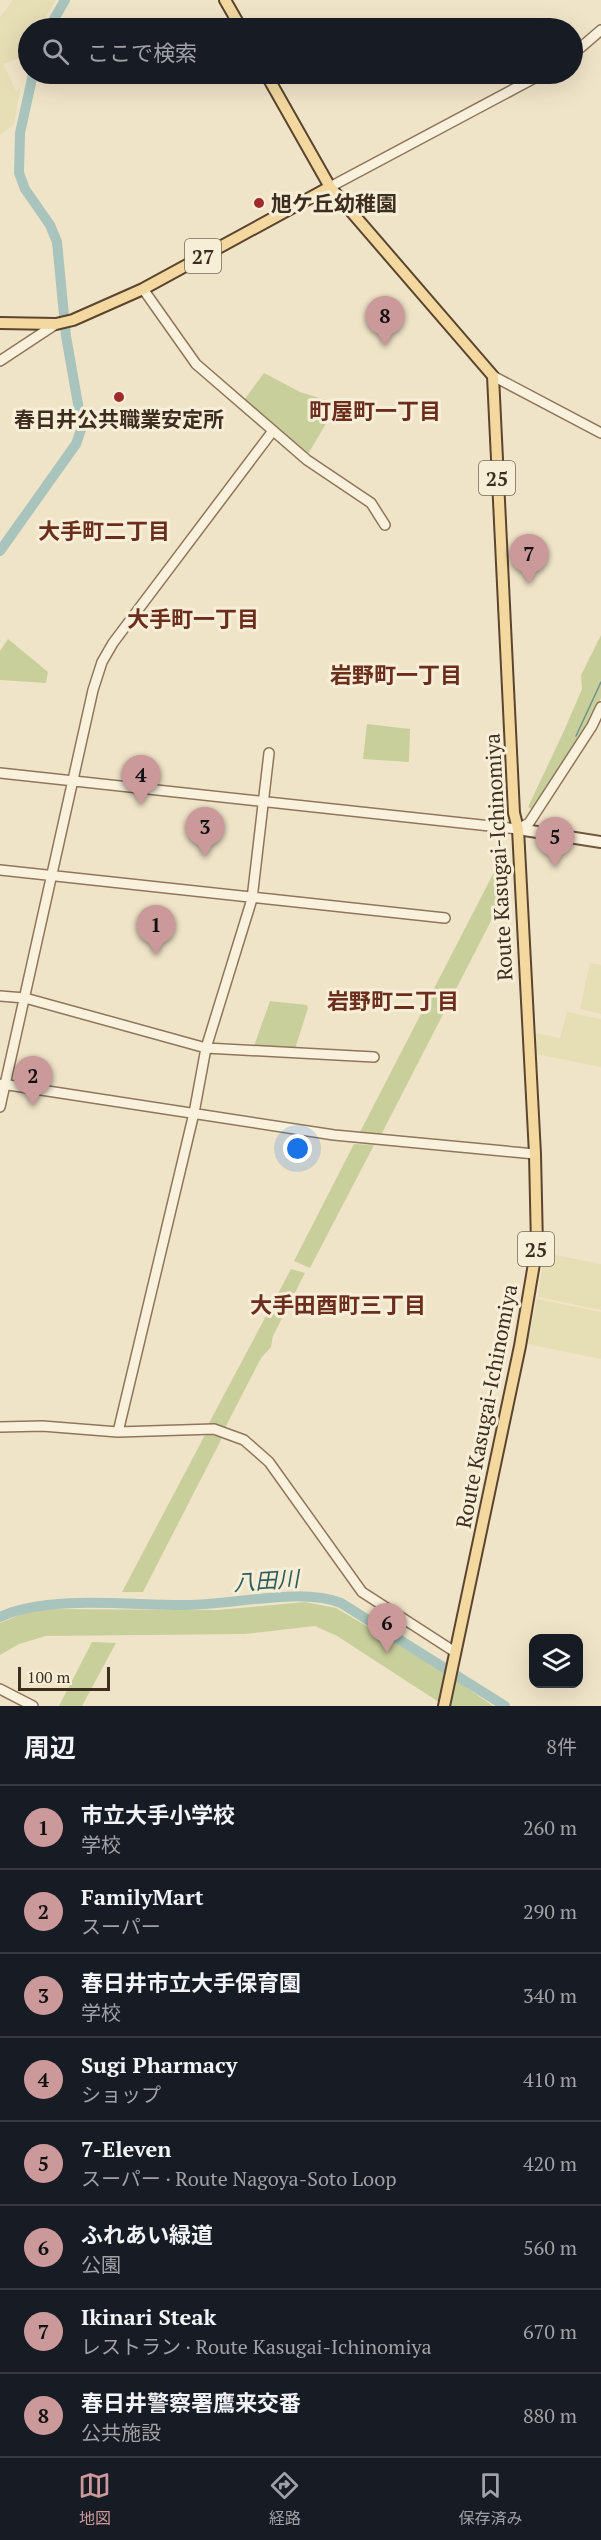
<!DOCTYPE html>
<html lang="ja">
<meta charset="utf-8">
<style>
body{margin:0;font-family:"PT Serif","Noto Sans JP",serif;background:#242831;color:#f1f3f6}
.controls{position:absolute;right:18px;bottom:18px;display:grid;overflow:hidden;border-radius:12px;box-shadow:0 6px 24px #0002}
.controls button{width:54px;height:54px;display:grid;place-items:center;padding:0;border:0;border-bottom:2px solid #363941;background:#171b24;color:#f1f3f6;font:30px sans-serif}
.scale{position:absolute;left:18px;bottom:15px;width:92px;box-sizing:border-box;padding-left:6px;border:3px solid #3d2e20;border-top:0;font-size:16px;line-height:21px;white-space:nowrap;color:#3d2e20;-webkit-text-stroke:4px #f7eed8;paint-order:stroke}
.you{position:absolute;left:298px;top:1149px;width:21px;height:21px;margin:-15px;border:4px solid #fff;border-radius:50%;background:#1a73e8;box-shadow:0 0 0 9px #1a73e833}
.badge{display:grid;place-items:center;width:39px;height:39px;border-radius:50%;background:#cc999b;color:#111;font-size:20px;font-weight:700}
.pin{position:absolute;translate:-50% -50px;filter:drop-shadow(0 2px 3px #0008)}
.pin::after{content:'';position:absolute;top:32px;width:21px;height:18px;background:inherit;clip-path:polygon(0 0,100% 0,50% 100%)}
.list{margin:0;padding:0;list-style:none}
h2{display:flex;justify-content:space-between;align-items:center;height:78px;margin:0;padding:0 24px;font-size:26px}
h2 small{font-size:20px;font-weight:400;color:#9ea1a6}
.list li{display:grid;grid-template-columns:39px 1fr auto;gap:18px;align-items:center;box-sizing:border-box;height:84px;padding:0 24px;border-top:2px solid #363941}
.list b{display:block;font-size:22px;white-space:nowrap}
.list p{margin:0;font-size:20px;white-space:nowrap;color:#9ea1a6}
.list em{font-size:20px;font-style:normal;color:#9ea1a6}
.icon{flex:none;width:33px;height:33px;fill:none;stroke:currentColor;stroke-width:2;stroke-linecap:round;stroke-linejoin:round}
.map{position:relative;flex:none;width:601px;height:1706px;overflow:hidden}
.search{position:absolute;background:#171b24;box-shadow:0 6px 24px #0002;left:18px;right:18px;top:18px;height:66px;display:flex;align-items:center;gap:15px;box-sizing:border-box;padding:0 21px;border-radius:33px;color:#9ea1a6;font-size:22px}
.sheet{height:750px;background:#171b24}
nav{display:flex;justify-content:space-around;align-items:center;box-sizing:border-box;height:84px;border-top:2px solid #363941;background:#171b24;font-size:16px;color:#9ea1a6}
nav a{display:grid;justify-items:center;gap:3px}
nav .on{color:#cc999b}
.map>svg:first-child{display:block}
.farmland{fill:#e6deb5}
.green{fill:#c9cf9b}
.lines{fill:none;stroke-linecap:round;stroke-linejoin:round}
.stream{stroke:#6f938a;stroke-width:1.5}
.river{stroke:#a9c4bc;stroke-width:10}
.tertiary-casing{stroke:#8d765c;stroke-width:12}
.secondary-casing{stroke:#6f573f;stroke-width:14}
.primary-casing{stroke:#5b4430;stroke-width:14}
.tertiary{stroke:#faf1dc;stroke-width:9}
.secondary{stroke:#faf1dc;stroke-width:10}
.primary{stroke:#f3d9a0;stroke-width:10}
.poi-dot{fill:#9e2a2b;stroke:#f7eed8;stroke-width:2}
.labels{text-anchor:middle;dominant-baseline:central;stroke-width:6;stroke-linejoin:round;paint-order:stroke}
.shield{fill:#f7eed8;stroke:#756857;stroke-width:1.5}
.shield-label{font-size:20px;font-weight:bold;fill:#3d2e20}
.poi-label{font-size:21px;font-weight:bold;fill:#3d2e20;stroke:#f7eed8;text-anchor:start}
.street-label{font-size:21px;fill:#3d2e20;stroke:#f7eed8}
.neighbourhood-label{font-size:22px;font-weight:bold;fill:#6b2e1e;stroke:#f7eed8}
.water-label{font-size:22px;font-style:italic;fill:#2f5d5a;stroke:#f7eed8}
</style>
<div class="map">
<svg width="601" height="1706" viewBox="0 0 601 1706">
<rect width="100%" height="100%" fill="#f0e4c8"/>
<path class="farmland" d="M13,0H56L39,28H28V55L3,64L16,91L21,87L14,124L0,135V17Z
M590,963L601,965V1014L580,1009Z
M567,1012L601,1019V1067L536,1054L535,1033L560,1038Z
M544,1253L601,1264V1310L538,1297Z
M537,1299L601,1312V1359L527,1344Z"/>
<path class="green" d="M264,373L300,392L336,403L337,405L308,454L304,455L244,400Z
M601,635V698L588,728L532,809L528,807L563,733L582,689L581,675Z
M8,639L48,672L46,683L0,680V651Z
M367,724L410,729L409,762L363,759Z
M508,845L510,884L381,1135L360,1132Z
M270,1001L307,1005L308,1008L295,1049L254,1046Z
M354,1144L374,1145L310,1268L294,1261Z
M291,1269L305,1273L273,1336L271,1347L261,1358L225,1428L211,1425L209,1423Z
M206,1433L222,1438L143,1592H122Z
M305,1602L336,1608L441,1670L493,1706H445L337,1636L315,1626L245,1634L46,1636L19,1644L0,1655V1623L22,1614L47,1609L217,1610Z
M92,1642L116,1643L82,1706H59Z"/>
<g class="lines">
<path class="stream" d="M576,736L601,682"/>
<path class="river" d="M49,28L65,0
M0,551L76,444L82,427L66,336L57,242L50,225L25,189L19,173L20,133L33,74
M0,1617C47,1594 134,1606 187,1605C233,1605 300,1587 341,1603L505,1706"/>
<defs>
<path id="tertiary" d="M572,55L601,30
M330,187L542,74
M143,289L196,364L307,460L371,503L385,525
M0,361L56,324
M493,376L601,433
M0,773L518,829L529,823L592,726L601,707
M0,870L445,918
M0,996L25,998L206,1048L374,1057
M2,1084L334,1135L535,1154
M0,1107L93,690L102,662L113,643L272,432
M0,1427L42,1426L118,1432L214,1429L244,1440L269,1462L362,1592L455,1652
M118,1432L194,1113L206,1048L252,899L269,753
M0,1689L33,1706"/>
<path id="secondary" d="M518,829L601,842"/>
<path id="primary" d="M225,0L241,28
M266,74L330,187L493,376L514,813L518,829L535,1154L537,1246L520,1346L444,1706
M0,323L56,324L73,320L143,289L330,187"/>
</defs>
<use href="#tertiary" class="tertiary-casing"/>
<use href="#secondary" class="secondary-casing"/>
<use href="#primary" class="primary-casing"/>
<use href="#tertiary" class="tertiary"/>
<use href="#secondary" class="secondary"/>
<use href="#primary" class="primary"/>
</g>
<g class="poi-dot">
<circle cx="259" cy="203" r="6"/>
<circle cx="119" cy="397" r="6"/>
</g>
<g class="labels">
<g class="shield">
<rect x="185" y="239" width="36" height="34" rx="4.5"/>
<rect x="479" y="461" width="36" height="34" rx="4.5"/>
<rect x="518" y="1232" width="36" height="34" rx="4.5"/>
</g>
<g class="shield-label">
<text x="203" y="256">27</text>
<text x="497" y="478">25</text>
<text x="536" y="1249">25</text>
</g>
<g class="poi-label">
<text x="271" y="203">旭ケ丘幼稚園</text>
<text x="119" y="419" text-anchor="middle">春日井公共職業安定所</text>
</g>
<g class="street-label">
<text transform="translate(498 857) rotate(-93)">Route Kasugai-Ichinomiya</text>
<text transform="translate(486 1406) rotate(-79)">Route Kasugai-Ichinomiya</text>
</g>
<g class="neighbourhood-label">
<text x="375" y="410">町屋町一丁目</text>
<text x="104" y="530">大手町二丁目</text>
<text x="193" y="618">大手町一丁目</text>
<text x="396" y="674">岩野町一丁目</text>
<text x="393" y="1000">岩野町二丁目</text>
<text x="338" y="1304">大手田酉町三丁目</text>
</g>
<g class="water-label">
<text transform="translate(266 1580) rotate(-4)">八田川</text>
</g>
</g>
</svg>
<div class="controls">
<button><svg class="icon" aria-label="layers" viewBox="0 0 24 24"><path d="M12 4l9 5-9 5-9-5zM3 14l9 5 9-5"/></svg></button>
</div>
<div class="scale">100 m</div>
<div class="you"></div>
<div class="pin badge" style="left:156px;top:955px">1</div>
<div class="pin badge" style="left:33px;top:1106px">2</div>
<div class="pin badge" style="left:205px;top:857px">3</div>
<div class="pin badge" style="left:141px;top:805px">4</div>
<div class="pin badge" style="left:555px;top:867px">5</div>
<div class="pin badge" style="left:387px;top:1653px">6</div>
<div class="pin badge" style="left:529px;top:584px">7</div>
<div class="pin badge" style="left:385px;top:346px">8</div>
<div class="search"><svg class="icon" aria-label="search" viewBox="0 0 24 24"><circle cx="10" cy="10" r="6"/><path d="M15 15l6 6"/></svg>ここで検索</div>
</div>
<section class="sheet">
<h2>周辺<small>8件</small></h2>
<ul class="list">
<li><span class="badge">1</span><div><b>市立大手小学校</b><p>学校</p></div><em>260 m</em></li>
<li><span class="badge">2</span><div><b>FamilyMart</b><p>スーパー</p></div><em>290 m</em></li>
<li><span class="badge">3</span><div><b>春日井市立大手保育園</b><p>学校</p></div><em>340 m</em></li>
<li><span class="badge">4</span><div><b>Sugi Pharmacy</b><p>ショップ</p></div><em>410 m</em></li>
<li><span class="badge">5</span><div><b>7-Eleven</b><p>スーパー · Route Nagoya-Soto Loop</p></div><em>420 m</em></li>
<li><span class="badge">6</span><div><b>ふれあい緑道</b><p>公園</p></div><em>560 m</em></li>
<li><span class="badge">7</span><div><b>Ikinari Steak</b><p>レストラン · Route Kasugai-Ichinomiya</p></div><em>670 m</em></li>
<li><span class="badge">8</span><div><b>春日井警察署鷹来交番</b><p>公共施設</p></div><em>880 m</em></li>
</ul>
</section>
<nav>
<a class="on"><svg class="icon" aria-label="map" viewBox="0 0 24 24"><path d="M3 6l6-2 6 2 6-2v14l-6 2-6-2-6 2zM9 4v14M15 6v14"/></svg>地図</a>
<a><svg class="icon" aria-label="directions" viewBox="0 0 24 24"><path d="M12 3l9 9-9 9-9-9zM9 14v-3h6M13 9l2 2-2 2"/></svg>経路</a>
<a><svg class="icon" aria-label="saved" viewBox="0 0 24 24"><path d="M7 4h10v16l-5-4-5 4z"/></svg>保存済み</a>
</nav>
